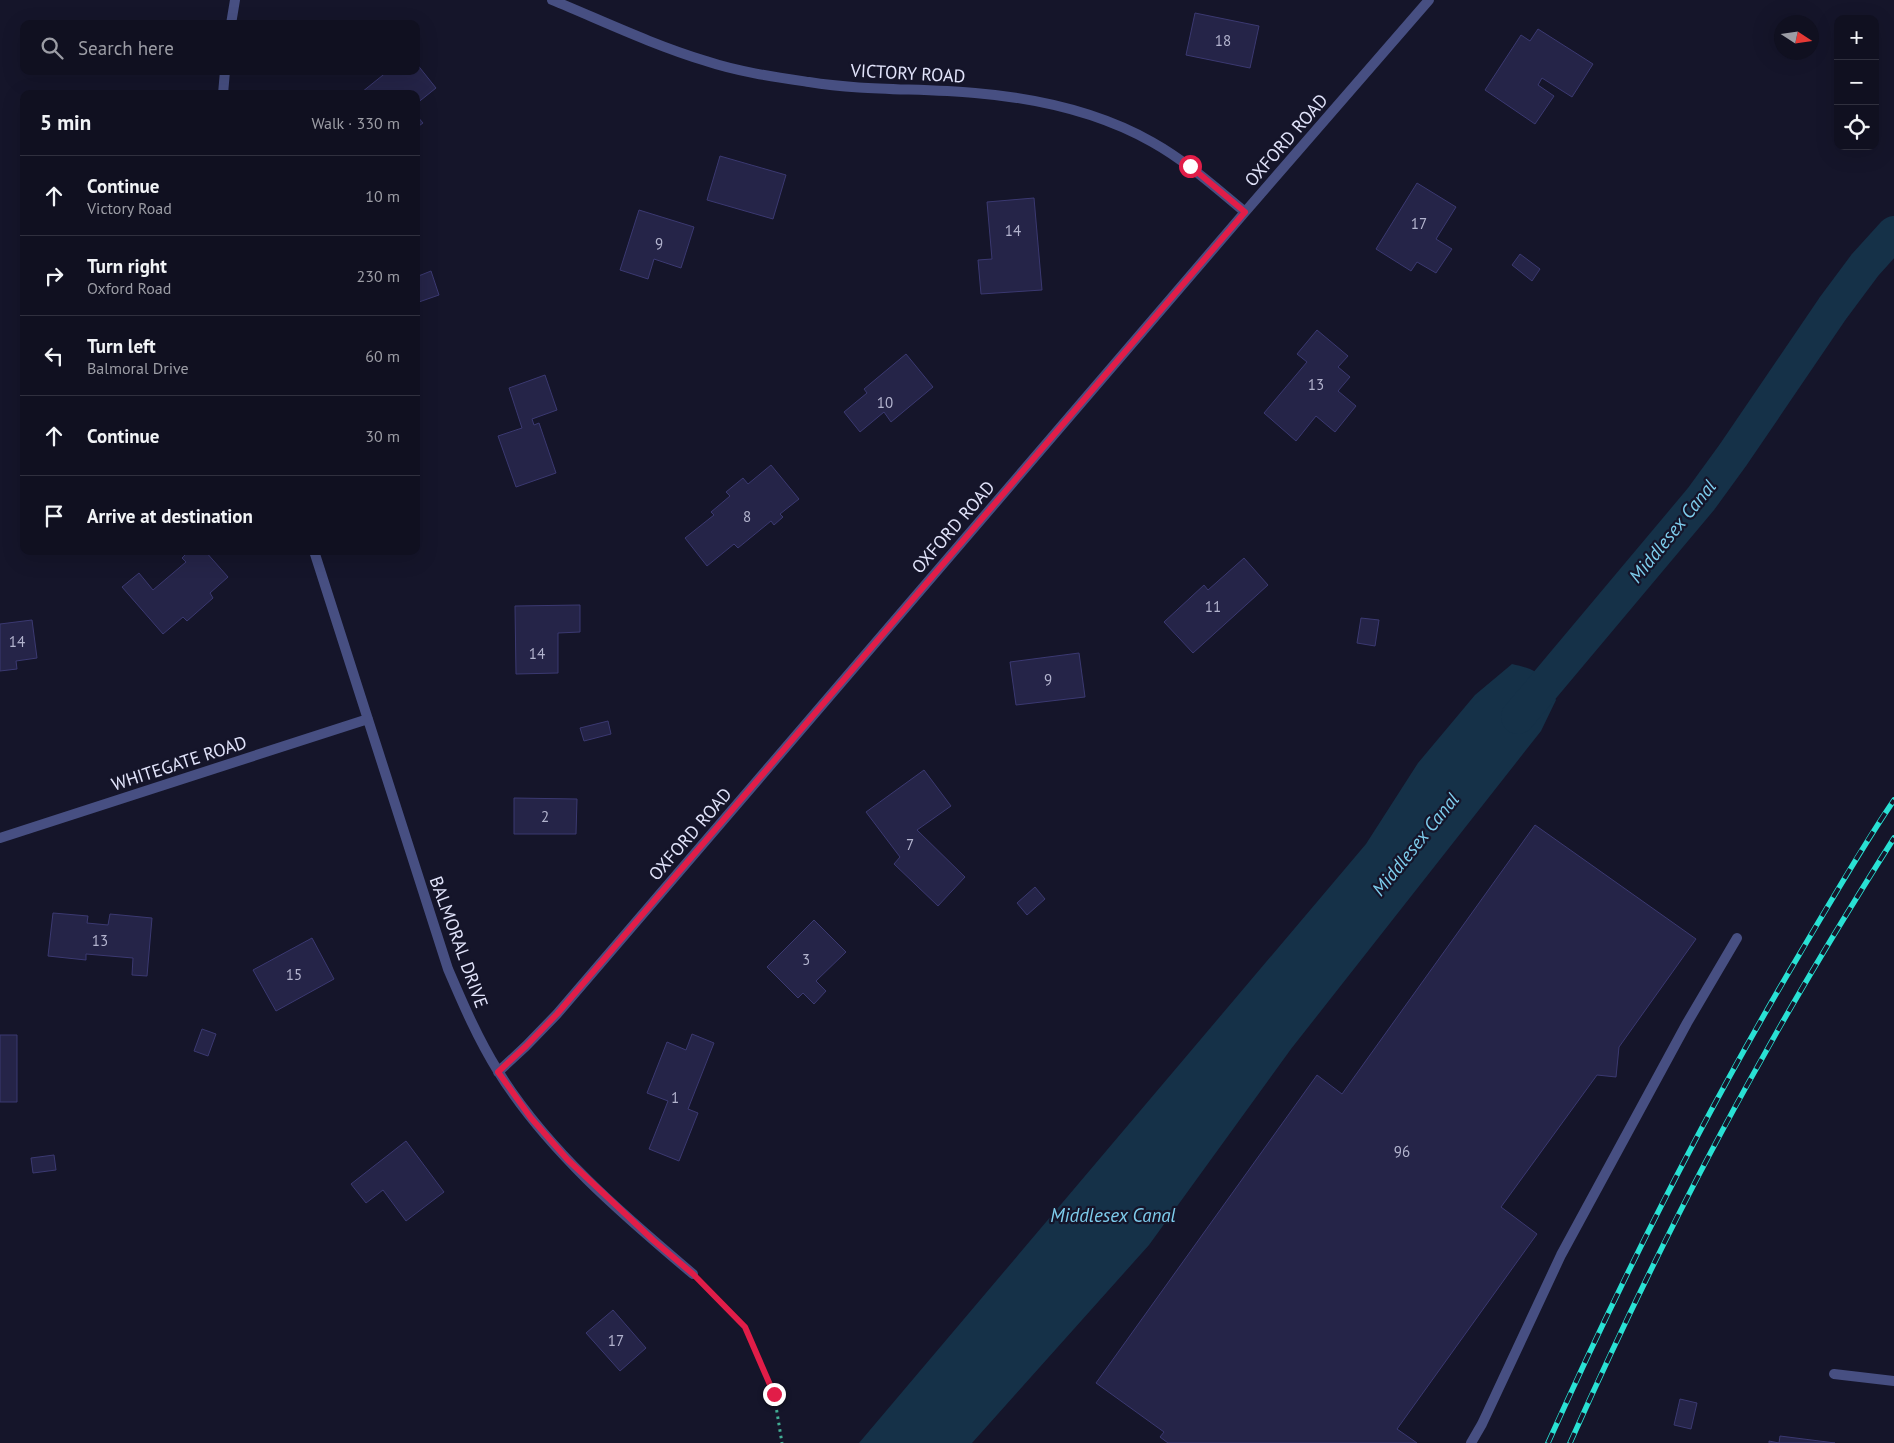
<!DOCTYPE html>
<meta charset="utf-8">
<style>
body{margin:0;font-family:"PT Sans",sans-serif;background:#191929;color:#f1f3f6}
.controls{position:absolute;right:15px;top:15px;display:grid;overflow:hidden;border-radius:10px;box-shadow:0 5px 20px #0002}
.controls button{width:45px;height:45px;display:grid;place-items:center;padding:0;border:0;border-bottom:1px solid #30303e;background:#101020;color:#f1f3f6;font:25px sans-serif}
.compass{position:absolute;left:1774px;top:15px;width:45px;height:45px;border-radius:50%;background:#101020;box-shadow:0 5px 20px #0002;rotate:102deg}
.stop{position:absolute;width:15px;height:15px;margin:-11px;border:4px solid #e11d48;border-radius:50%;background:#fff}
.stop.end{background:#e11d48;border-color:#fff;box-shadow:0 1px 5px #0008}
.list{margin:0;padding:0;list-style:none}
h2{display:flex;justify-content:space-between;align-items:center;height:65px;margin:0;padding:0 20px;font-size:21px}
h2 small{font-size:16px;font-weight:400;color:#9c9da5}
.list li{display:grid;grid-template-columns:32px 1fr auto;gap:15px;align-items:center;box-sizing:border-box;height:80px;padding:0 20px;border-top:1px solid #30303e}
.list b{display:block;font-size:19px;white-space:nowrap}
.list p{margin:0;font-size:16px;white-space:nowrap;color:#9c9da5}
.list em{font-size:16px;font-style:normal;color:#9c9da5}
.icon{flex:none;width:28px;height:28px;fill:none;stroke:currentColor;stroke-width:2;stroke-linecap:round;stroke-linejoin:round}
.map{position:relative;flex:none;width:1894px;height:1443px;overflow:hidden}
.search{position:absolute;background:#101020;box-shadow:0 5px 20px #0002;left:20px;top:20px;width:400px;height:55px;display:flex;align-items:center;gap:12px;box-sizing:border-box;padding:0 18px;border-radius:10px;color:#9c9da5;font-size:19px}
.panel{position:absolute;background:#101020;box-shadow:0 5px 20px #0002;left:20px;top:90px;width:400px;height:465px;border-radius:10px}
.map>svg:first-child{display:block}
.water{fill:#153148}
.lines{fill:none;stroke-linecap:round;stroke-linejoin:round}
.canal{stroke:#153148;stroke-width:34}
.building{fill:#252448;stroke:#3b3971}
.path{stroke:#43ae95;stroke-width:3;stroke-dasharray:2.5 4;stroke-linecap:butt}
.service{stroke:#474f82;stroke-width:10}
.minor{stroke:#474f82;stroke-width:10}
.rail-casing{stroke:#29e1d4;stroke-width:5.5}
.rail{stroke:#15152a;stroke-width:4;stroke-dasharray:11;stroke-linecap:butt}
.route{stroke:#e11d48;stroke-width:6}
.labels{text-anchor:middle;dominant-baseline:central;stroke-width:4.5;stroke-linejoin:round;paint-order:stroke}
.number-label{font-size:15px;fill:#b3b4ce}
.street-label{font-size:18px;fill:#e2e4fb;stroke:#15152a}
.water-label{font-size:19px;font-style:italic;fill:#7ecded;stroke:#15152a}
</style>
<div class="map">
<svg width="1894" height="1443" viewBox="0 0 1894 1443">
<rect width="100%" height="100%" fill="#15152a"/>
<path class="water" d="M1512,664C1539,670 1545,675 1556,700L1541,731L1291,1049L1149,1245L972,1443H859L1366,844L1418,763L1475,695Z"/>
<g class="lines">
<path class="canal" d="M1518,717L1701,499L1733,455L1833,308L1865,265L1894,233"/>
</g>
<path class="building" d="M1195,13L1259,26L1250,68L1186,55Z
M1538,29L1593,64L1572,97L1542,78L1538,85L1554,96L1535,124L1485,90L1521,35L1530,41Z
M416,63L436,88L416,104V94H364L362,92L388,71H416Z
M416,115L423,123L416,128Z
M22,126H24V162H22Z
M720,156L786,175L773,219L707,200Z
M1417,183L1456,207L1436,239L1452,249L1436,273L1417,262L1411,271L1376,249Z
M1034,198L1042,290L981,294L978,260L992,259L987,202Z
M639,210L694,227L681,268L654,259L648,279L620,270Z
M1520,254L1540,269L1532,281L1512,265Z
M431,271L439,295L416,303V277Z
M1317,330L1348,356L1338,367L1350,377L1338,391L1356,406L1335,432L1316,416L1296,441L1264,413L1307,362L1297,354Z
M906,354L933,387L891,422L884,412L860,432L844,412L867,393L864,389Z
M545,375L557,410L532,419L534,425L539,423L556,473L516,487L498,436L522,428L509,388Z
M771,465L799,499L780,514L783,517L774,525L771,521L738,548L734,544L707,566L685,538L714,515L711,512L730,496L726,492L743,478L748,484Z
M189,551H205L228,577L210,593L213,598L187,621L183,617L163,634L122,587L139,573L153,590L186,562L182,558Z
M1244,558L1268,585L1193,653L1164,622L1204,585L1208,590Z
M580,605V632L558,633V673L516,674L515,606Z
M1361,618L1379,620L1375,646L1357,643Z
M32,620L37,658L16,661L17,669L0,671V624Z
M1079,653L1085,697L1016,705L1010,662Z
M608,721L611,734L584,741L580,728Z
M924,770L951,806L917,830L965,877L938,906L894,864L900,857L866,812Z
M514,798L577,799L576,834H514Z
M1535,825L1696,939L1619,1047L1616,1077L1597,1075L1501,1207L1537,1234L1397,1429L1417,1443H1168L1160,1437L1164,1432L1096,1383L1317,1075L1342,1094Z
M1035,887L1045,899L1027,915L1017,903Z
M53,913L88,916L87,923L108,925L110,914L152,918L147,976L132,975L133,958L86,954V960L48,956Z
M814,920L846,952L816,981L826,991L814,1004L803,993L798,998L767,967Z
M312,938L334,979L276,1011L253,970Z
M202,1029L216,1034L208,1056L194,1051Z
M692,1034L714,1043L688,1109L698,1113L679,1161L649,1149L668,1101L647,1093L667,1042L686,1050Z
M0,1035H17V1102H0Z
M406,1141L444,1192L406,1221L383,1190L366,1203L351,1184Z
M54,1155L56,1170L33,1173L31,1158Z
M613,1310L646,1348L620,1371L586,1333Z
M1680,1399L1697,1403L1691,1429L1674,1425Z
M1780,1436L1835,1443H1769V1441L1779,1443Z"/>
<g class="lines">
<path class="path" d="M708,1288L745,1327L774,1394L782,1443"/>
<path class="service" d="M1471,1443L1482,1424L1561,1255L1687,1023L1737,938"/>
<path class="minor" d="M552,0C603,21 653,45 706,61C739,72 775,77 809,82C864,91 920,88 975,93C1035,98 1099,112 1152,142C1186,161 1215,187 1245,212
M231,24L235,0
M223,94L225,71
M314,551L448,969C463,1004 478,1039 498,1071C546,1149 623,1215 693,1274
M0,838L368,719
M498,1072L526,1046L557,1014L1245,212L1429,0
M1834,1374L1894,1381"/>
<defs>
<path id="rail" d="M1548,1443C1623,1276 1705,1113 1799,955C1830,903 1860,850 1894,800
M1570,1443C1629,1311 1693,1180 1764,1055C1805,981 1849,909 1894,838"/>
</defs>
<use href="#rail" class="rail-casing"/>
<use href="#rail" class="rail"/>
</g>
<g class="lines">
<path class="route" d="M774,1394L745,1327L693,1274L653,1240L568,1160L531,1118L498,1072L526,1046L557,1014L1245,212L1190,166"/>
</g>
<g class="labels">
<g class="number-label">
<text x="1223" y="40">18</text>
<text x="1419" y="223">17</text>
<text x="1013" y="230">14</text>
<text x="659" y="243">9</text>
<text x="1316" y="384">13</text>
<text x="885" y="402">10</text>
<text x="747" y="516">8</text>
<text x="1213" y="606">11</text>
<text x="17" y="641">14</text>
<text x="537" y="653">14</text>
<text x="1048" y="679">9</text>
<text x="545" y="816">2</text>
<text x="910" y="844">7</text>
<text x="100" y="940">13</text>
<text x="806" y="959">3</text>
<text x="294" y="974">15</text>
<text x="675" y="1097">1</text>
<text x="1402" y="1151">96</text>
<text x="616" y="1340">17</text>
</g>
<g class="street-label">
<text transform="translate(908 73) rotate(3)">VICTORY ROAD</text>
<text transform="translate(1286 140) rotate(-49)">OXFORD ROAD</text>
<text transform="translate(953 527) rotate(-49)">OXFORD ROAD</text>
<text transform="translate(179 763) rotate(-18)">WHITEGATE ROAD</text>
<text transform="translate(690 834) rotate(-49)">OXFORD ROAD</text>
<text transform="translate(459 942) rotate(70)">BALMORAL DRIVE</text>
</g>
<g class="water-label">
<text transform="translate(1672 531) rotate(-51)">Middlesex Canal</text>
<text transform="translate(1415 844) rotate(-51)">Middlesex Canal</text>
<text x="1113" y="1215">Middlesex Canal</text>
</g>
</g>
</svg>
<div class="controls">
<button>+</button>
<button>−</button>
<button><svg class="icon" aria-label="locate" viewBox="0 0 24 24"><circle cx="12" cy="12" r="6"/><path d="M12 2v4M12 18v4M2 12h4M18 12h4"/></svg></button>
</div>
<svg class="compass" viewBox="-18 -18 36 36"><path d="M0-13l5 13h-10z" fill="#e53935"/><path d="M0 13l5-13h-10z" fill="#9c9da5"/></svg>
<div class="stop" style="left:1190px;top:166px"></div>
<div class="stop end" style="left:774px;top:1394px"></div>
<div class="search"><svg class="icon" aria-label="search" viewBox="0 0 24 24"><circle cx="10" cy="10" r="6"/><path d="M15 15l6 6"/></svg>Search here</div>
<section class="panel">
<h2>5 min<small>Walk · 330 m</small></h2>
<ul class="list">
<li><svg class="icon" aria-label="ahead" viewBox="0 0 24 24"><path d="M12 20V5M6 11l6-6 6 6"/></svg><div><b>Continue</b><p>Victory Road</p></div><em>10 m</em></li>
<li><svg class="icon" aria-label="right" viewBox="0 0 24 24"><path d="M7 20v-9h11M14 6l5 5-5 5"/></svg><div><b>Turn right</b><p>Oxford Road</p></div><em>230 m</em></li>
<li><svg class="icon" aria-label="left" viewBox="0 0 24 24"><path d="M17 20v-9H6M10 6l-5 5 5 5"/></svg><div><b>Turn left</b><p>Balmoral Drive</p></div><em>60 m</em></li>
<li><svg class="icon" aria-label="ahead" viewBox="0 0 24 24"><path d="M12 20V5M6 11l6-6 6 6"/></svg><div><b>Continue</b></div><em>30 m</em></li>
<li><svg class="icon" aria-label="arrive" viewBox="0 0 24 24"><path d="M6 21V4h12l-3 4 3 4H6"/></svg><div><b>Arrive at destination</b></div></li>
</ul>
</section>
</div>
